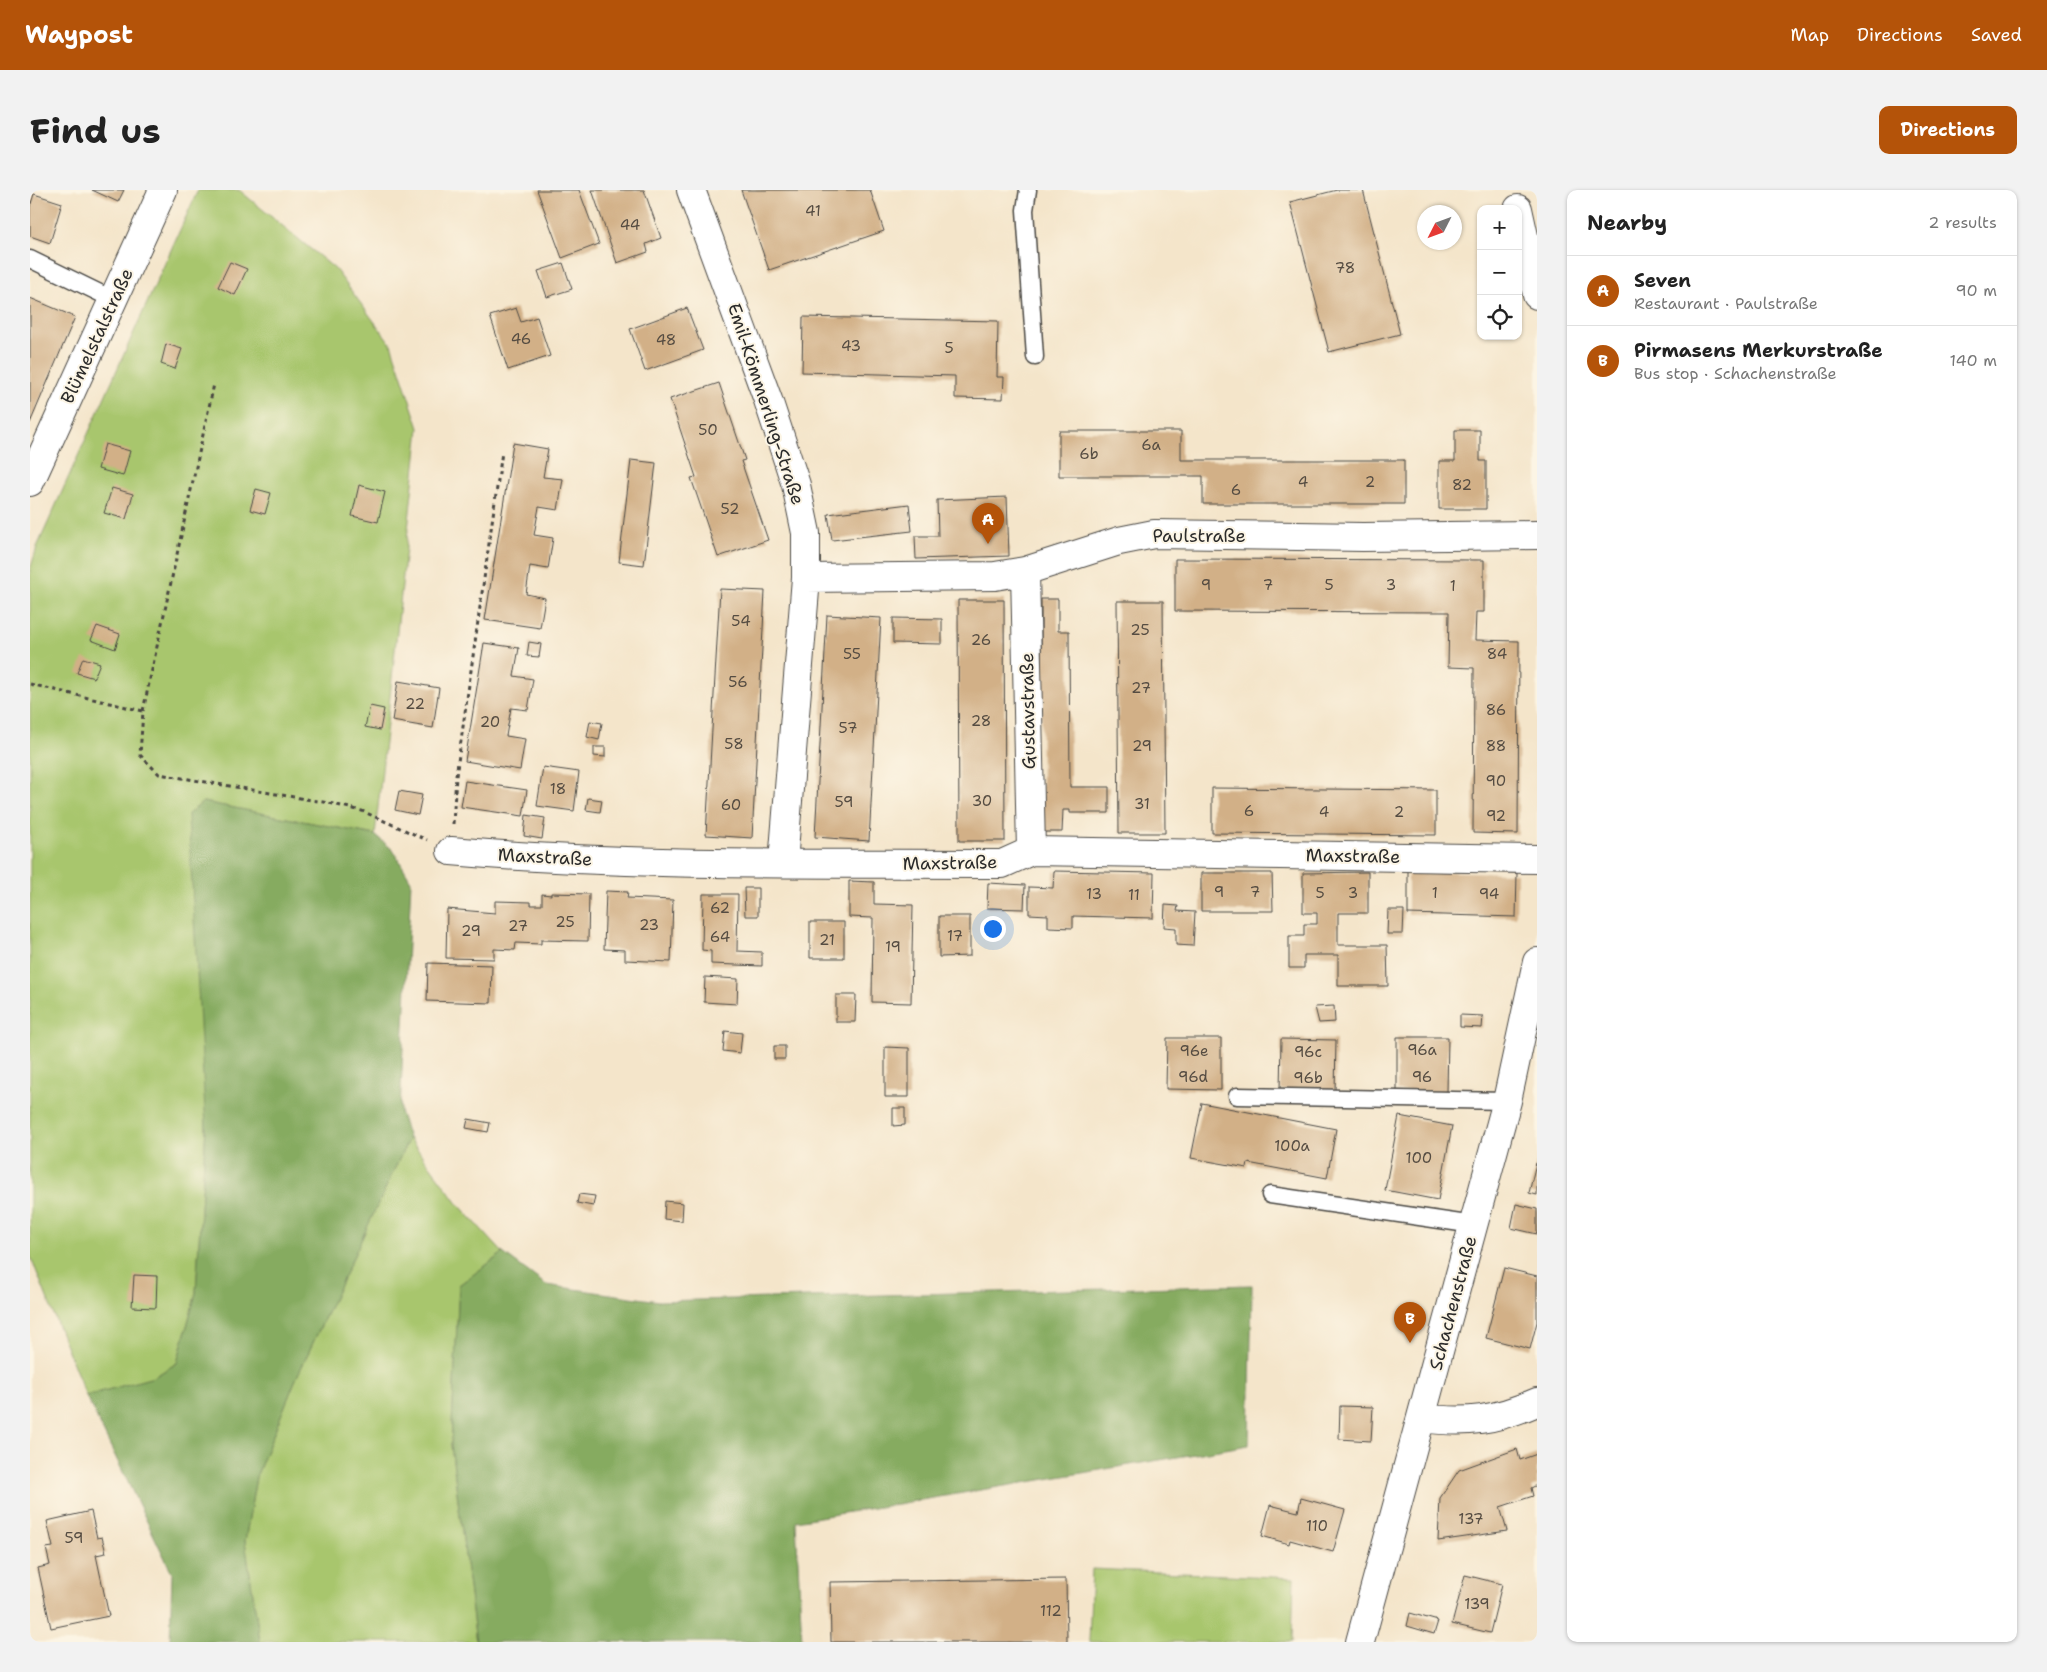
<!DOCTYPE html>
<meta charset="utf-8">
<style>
body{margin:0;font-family:"Shantell Sans",sans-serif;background:#f2f2f2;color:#222}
.controls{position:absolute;right:15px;top:15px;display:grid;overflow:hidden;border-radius:10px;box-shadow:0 1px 4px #0004}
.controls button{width:45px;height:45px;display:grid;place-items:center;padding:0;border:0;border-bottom:1px solid #e0e0e0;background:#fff;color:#222;font:25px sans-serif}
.compass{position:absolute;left:1387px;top:15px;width:45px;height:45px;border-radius:50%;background:#fff;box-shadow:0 1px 4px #0004;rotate:228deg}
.you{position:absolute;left:962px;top:738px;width:18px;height:18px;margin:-12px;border:4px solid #fff;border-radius:50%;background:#1a73e8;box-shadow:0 0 0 8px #1a73e833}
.badge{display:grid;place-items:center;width:32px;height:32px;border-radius:50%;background:#b45309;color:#fff;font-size:16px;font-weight:700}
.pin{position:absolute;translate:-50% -41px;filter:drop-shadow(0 1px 2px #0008)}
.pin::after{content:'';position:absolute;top:26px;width:18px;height:15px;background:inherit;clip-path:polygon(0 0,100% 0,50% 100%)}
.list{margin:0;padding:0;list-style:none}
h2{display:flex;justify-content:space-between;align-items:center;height:65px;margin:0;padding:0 20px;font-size:21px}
h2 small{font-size:16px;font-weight:400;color:#767676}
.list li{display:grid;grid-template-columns:32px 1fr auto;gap:15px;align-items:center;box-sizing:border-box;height:70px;padding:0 20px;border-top:1px solid #e0e0e0}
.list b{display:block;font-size:19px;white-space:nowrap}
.list p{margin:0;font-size:16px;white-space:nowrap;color:#767676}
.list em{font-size:16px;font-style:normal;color:#767676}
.icon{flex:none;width:28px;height:28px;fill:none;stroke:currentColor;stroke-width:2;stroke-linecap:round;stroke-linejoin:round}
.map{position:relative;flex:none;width:1507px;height:1452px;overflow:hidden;border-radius:10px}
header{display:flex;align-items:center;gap:30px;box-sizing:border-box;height:70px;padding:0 25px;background:#b45309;color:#fff}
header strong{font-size:24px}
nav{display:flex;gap:28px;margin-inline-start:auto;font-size:18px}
.intro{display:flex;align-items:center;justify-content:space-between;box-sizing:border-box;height:120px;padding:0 30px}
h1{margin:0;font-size:35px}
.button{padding:12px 22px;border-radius:10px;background:#b45309;color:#fff;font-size:18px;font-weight:700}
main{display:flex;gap:30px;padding:0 30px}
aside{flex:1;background:#fff;border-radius:10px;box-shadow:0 1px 4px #0004}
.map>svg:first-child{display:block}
.green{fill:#a8c66d;stroke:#6a784c}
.forest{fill:#86ab60;stroke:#586b46}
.building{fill:#d2b087}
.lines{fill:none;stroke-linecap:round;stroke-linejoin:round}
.service-casing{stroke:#494743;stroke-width:19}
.minor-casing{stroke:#494743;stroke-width:30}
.path{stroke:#494743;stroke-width:3;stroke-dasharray:4 4;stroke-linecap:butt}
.service{stroke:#fff;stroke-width:16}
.minor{stroke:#fff;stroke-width:28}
.labels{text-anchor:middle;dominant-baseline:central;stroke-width:4;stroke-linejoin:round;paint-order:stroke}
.number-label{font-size:15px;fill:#554c42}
.street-label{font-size:18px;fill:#2b2b2b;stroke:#fcf5e5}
</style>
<header>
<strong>Waypost</strong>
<nav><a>Map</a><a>Directions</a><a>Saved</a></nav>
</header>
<div class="intro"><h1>Find us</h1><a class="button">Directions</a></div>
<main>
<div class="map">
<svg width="1507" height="1452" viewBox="0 0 1507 1452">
<rect width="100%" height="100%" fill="#fcf5e5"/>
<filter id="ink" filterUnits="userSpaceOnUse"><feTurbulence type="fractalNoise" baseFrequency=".02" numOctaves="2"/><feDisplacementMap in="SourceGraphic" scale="10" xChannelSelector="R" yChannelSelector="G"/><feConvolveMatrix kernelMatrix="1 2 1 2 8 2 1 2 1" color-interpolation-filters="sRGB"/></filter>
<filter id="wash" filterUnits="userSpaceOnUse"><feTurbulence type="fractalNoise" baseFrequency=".0096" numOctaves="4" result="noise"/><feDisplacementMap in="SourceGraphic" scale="20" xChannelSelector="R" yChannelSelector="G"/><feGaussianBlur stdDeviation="1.12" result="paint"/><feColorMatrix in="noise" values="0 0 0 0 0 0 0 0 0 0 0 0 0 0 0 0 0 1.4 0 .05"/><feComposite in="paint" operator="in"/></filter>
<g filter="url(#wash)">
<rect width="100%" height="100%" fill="#f4e5ca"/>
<path class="green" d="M168,0H209L305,79L361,154L389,238L345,645L173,612L176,936L166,1103L147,1173L124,1187L56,1206L0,1065V380L7,357Z
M379,948L429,1015L473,1063L429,1095L421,1255L446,1452H230L215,1351L226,1287L265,1191Z
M1062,1379L1264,1388L1262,1452H1059Z"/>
<path class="forest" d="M173,612L345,645L363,660L381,691L370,921L379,948L265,1191L226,1287L215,1351L230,1452H140L142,1383L56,1206L124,1187L147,1173L166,1103L176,937L158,624Z
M473,1063L516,1095L629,1111L1222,1095L1219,1255L766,1331L772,1452H446L421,1255L429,1095Z"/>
<g id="blocks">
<path class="building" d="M62,0H94L88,12Z
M507,0H549L569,54L532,68Z
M562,0H614L631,48L616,54L618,62L587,73Z
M711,0H840L854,41L739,80Z
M1307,0H1333L1370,144L1299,162L1260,12Z
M4,4L32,13L20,53L0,46V17Z
M200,72L217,79L205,105L188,97Z
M533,73L542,99L517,107L508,81Z
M0,108L45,127L0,233Z
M486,118L491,132L507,127L520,166L478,180L460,126Z
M657,118L673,160L615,181L600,139Z
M773,127L968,131L967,187H974L973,209L925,208V186L772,182Z
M136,154L152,159L145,179L131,174Z
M689,193L715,270L711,271L738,350L688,367L661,288L666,287L640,209Z
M1425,240H1450V271H1456V319H1409V271H1425Z
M1029,241H1151V270H1374V314H1173V286H1029Z
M483,253L518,259L513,287L533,289L528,320L509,317L504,345L523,348L518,379L500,376L496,404L515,408L510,438L455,430Z
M75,254L100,261L93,286L68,279Z
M601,270L626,273L614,375L589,372Z
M329,295L355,302L348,332L322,326Z
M82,298L103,304L96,329L74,323Z
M226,299L241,303L235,324L220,320Z
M977,307L979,366L886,369L885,346H908L907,310Z
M879,314L882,341L802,350L798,324Z
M1145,369L1454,370V422H1446L1445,450L1489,451L1488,644L1443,643L1444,478L1418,477L1419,422L1145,421Z
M690,399L735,401L722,648L676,645Z
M1011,409H1028V441H1039L1040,597H1079V623H1040V620H1033L1032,642H1012Z
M928,410H974L975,651H929Z
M1087,411H1133L1135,643H1089Z
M797,425L851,428L839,651L785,647Z
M863,428L912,429V454L863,453Z
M67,436L90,444L85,459L61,450Z
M499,452L511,454L509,467L497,466Z
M454,453L489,458L484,486L503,489L498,520L481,518L476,546L495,549L490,580L435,571Z
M53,468L70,473L64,488L47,483Z
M368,491L409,498L403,538L362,531Z
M340,516L354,519L350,540L335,537Z
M560,531L572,533L569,550L557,547Z
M564,557H575V567L564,566Z
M513,577L549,582L544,621L507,616Z
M435,591L497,600L493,626L431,617Z
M1182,598L1406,600V645L1182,643Z
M369,601L392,605L388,625L365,620Z
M558,608L572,610L570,622L556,620Z
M496,625L515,628L512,649L494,646Z
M1024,681L1124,683L1123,728L1043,726V738L1018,737V725L999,724V697L1023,698Z
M1378,681L1487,683L1486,727L1378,724Z
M1338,682V723H1308V755H1357L1358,796H1308V765H1274V778H1259V746H1274V734H1287V723H1273V683Z
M1171,683H1242L1243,721H1171Z
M819,691L844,692V714L883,715L881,813L842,812L843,728L819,727Z
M958,693L995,695L994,719L957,718Z
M714,698H728V726H715Z
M576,701L598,702L597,708L643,710L641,772L595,770V760L574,759Z
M521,703L559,704L558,751L511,750V754L486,753L485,760L464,759V769L416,768L417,719L465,723V711L501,712V715H512V704L521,705Z
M673,704H708L707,761L732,762V776L681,774V761L672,760Z
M1135,715L1148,716L1147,721L1165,722L1163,756L1146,755V738L1134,737Z
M1358,720H1374L1373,744H1357Z
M909,726H940V766L909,767Z
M780,732H814V768H780Z
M398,773L462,775L461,813L397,811Z
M675,787L708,789L707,814L674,812Z
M806,805H826L825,832H806Z
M1304,816L1305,832L1289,833L1285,817Z
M1430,825L1453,826L1452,838L1430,837Z
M695,841L712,843L710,863L693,861Z
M1367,847H1418L1417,902L1367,901Z
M1137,848H1191V900L1136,899Z
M1251,849L1306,850L1305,901L1250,900Z
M744,856H755V869H744Z
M855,857L879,858V907H855Z
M1172,913L1306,939L1297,988L1218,973L1217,978L1161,968Z
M863,918H875V935L863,936Z
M1369,926L1422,936L1408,1010L1355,1000Z
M438,929L460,933L458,942L436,938Z
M1506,973H1507V1005L1499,1003Z
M549,1004L565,1006L563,1016L547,1013Z
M635,1011L653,1013L652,1031L634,1029Z
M1486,1014L1507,1019V1044L1481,1038Z
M1474,1078L1507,1086V1132L1500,1159L1456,1148Z
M104,1085L127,1086L126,1118L102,1117Z
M1310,1216L1343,1217L1341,1251L1309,1249Z
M1487,1259L1490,1270L1507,1264V1295L1501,1298L1503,1306L1470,1317L1477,1341L1408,1351L1410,1308L1429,1280Z
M1271,1308L1315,1320L1303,1362L1260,1350L1259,1354L1232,1346L1240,1315L1268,1322Z
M61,1321L67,1348L72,1347L76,1363L66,1365L79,1426L21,1438L8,1378L20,1375L16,1358L23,1357L17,1331Z
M1435,1385L1472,1394L1460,1443L1422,1434Z
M1036,1389L1037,1452H801L800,1392Z
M1380,1423L1408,1431L1404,1444L1377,1436Z"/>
</g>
</g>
<g filter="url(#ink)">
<use href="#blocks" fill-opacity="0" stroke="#494743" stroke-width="1"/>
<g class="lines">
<defs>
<path id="service" d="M998,0L995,20L1005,167
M0,69L84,110
M1207,906L1477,911
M1240,1005L1444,1035"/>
<path id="minor" d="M661,0L738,210L766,295L776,343V388L753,673
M1488,19L1507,105
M0,292L133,0
M995,381L1001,661
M776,388L965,386L995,381L1089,351L1124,344L1333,347L1507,345
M421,661C604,677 788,673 972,674L1001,661L1507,669
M1392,1228C1438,1234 1465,1230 1507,1212
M1330,1452L1477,911L1507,772"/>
</defs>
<use href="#service" class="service-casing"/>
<use href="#minor" class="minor-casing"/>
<path class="path" d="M0,494L113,521L110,565L129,584L299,613L332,621L397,650
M113,521L184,194
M423,634L426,586L472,262"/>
<use href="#service" class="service"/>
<use href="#minor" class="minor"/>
</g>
</g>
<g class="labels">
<g class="number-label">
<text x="783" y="21">41</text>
<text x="600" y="35">44</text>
<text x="1315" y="78">78</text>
<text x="491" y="149">46</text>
<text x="636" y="150">48</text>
<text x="821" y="156">43</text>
<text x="919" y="158">5</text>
<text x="678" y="240">50</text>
<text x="1121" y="255">6a</text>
<text x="1059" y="264">6b</text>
<text x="1273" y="292">4</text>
<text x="1340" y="292">2</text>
<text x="1432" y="295">82</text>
<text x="1206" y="300">6</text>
<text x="700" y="319">52</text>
<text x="1176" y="395">9</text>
<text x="1238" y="395">7</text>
<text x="1299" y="395">5</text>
<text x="1361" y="395">3</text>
<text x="1423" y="396">1</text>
<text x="711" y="431">54</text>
<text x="1110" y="440">25</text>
<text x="951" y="450">26</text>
<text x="822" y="464">55</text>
<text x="1467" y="464">84</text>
<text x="708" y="492">56</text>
<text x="1111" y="498">27</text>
<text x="385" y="514">22</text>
<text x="1466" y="520">86</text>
<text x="951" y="531">28</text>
<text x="460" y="532">20</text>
<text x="818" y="538">57</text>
<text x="704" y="554">58</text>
<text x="1112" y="556">29</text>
<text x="1466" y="556">88</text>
<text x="1466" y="591">90</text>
<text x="528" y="599">18</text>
<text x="952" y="611">30</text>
<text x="814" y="612">59</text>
<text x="1112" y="614">31</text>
<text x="701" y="615">60</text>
<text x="1219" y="621">6</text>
<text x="1294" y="622">4</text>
<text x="1369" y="622">2</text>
<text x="1466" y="626">92</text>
<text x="1189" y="702">9</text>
<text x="1225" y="702">7</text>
<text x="1290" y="703">5</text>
<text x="1323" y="703">3</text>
<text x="1405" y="703">1</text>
<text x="1064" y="704">13</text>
<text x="1459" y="704">94</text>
<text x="1104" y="705">11</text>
<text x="690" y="718">62</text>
<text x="535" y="732">25</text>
<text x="619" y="735">23</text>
<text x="488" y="736">27</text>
<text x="441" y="741">29</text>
<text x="925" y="746">17</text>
<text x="690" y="747">64</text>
<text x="797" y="750">21</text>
<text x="863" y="757">19</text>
<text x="1392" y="860">96a</text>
<text x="1164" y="861">96e</text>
<text x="1278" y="862">96c</text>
<text x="1163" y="887">96d</text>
<text x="1392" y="887">96</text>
<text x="1278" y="888">96b</text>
<text x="1262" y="956">100a</text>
<text x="1389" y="968">100</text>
<text x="1441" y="1329">137</text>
<text x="1287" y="1336">110</text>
<text x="44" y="1348">59</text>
<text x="1447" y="1414">139</text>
<text x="1021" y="1421">112</text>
</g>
<g class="street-label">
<text transform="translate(67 146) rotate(-65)">Blümelstalstraße</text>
<text transform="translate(736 214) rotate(72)">Emil-Kömmerling-Straße</text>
<text x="1169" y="346">Paulstraße</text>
<text transform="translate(998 521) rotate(-91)">Gustavstraße</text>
<text transform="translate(1323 666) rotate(1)">Maxstraße</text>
<text transform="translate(515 667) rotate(3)">Maxstraße</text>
<text transform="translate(920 673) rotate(-1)">Maxstraße</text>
<text transform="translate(1423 1113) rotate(-75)">Schachenstraße</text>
</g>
</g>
</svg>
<div class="controls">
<button>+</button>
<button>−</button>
<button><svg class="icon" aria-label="locate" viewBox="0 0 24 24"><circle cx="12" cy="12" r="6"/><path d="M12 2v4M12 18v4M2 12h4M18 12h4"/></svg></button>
</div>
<svg class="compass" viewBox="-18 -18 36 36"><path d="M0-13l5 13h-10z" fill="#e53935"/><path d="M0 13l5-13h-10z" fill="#767676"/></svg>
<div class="you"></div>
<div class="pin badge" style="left:958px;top:354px">A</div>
<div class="pin badge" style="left:1380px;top:1153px">B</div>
</div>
<aside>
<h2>Nearby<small>2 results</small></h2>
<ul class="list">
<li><span class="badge">A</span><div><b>Seven</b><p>Restaurant · Paulstraße</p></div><em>90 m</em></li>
<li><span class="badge">B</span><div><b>Pirmasens Merkurstraße</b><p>Bus stop · Schachenstraße</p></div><em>140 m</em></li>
</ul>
</aside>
</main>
